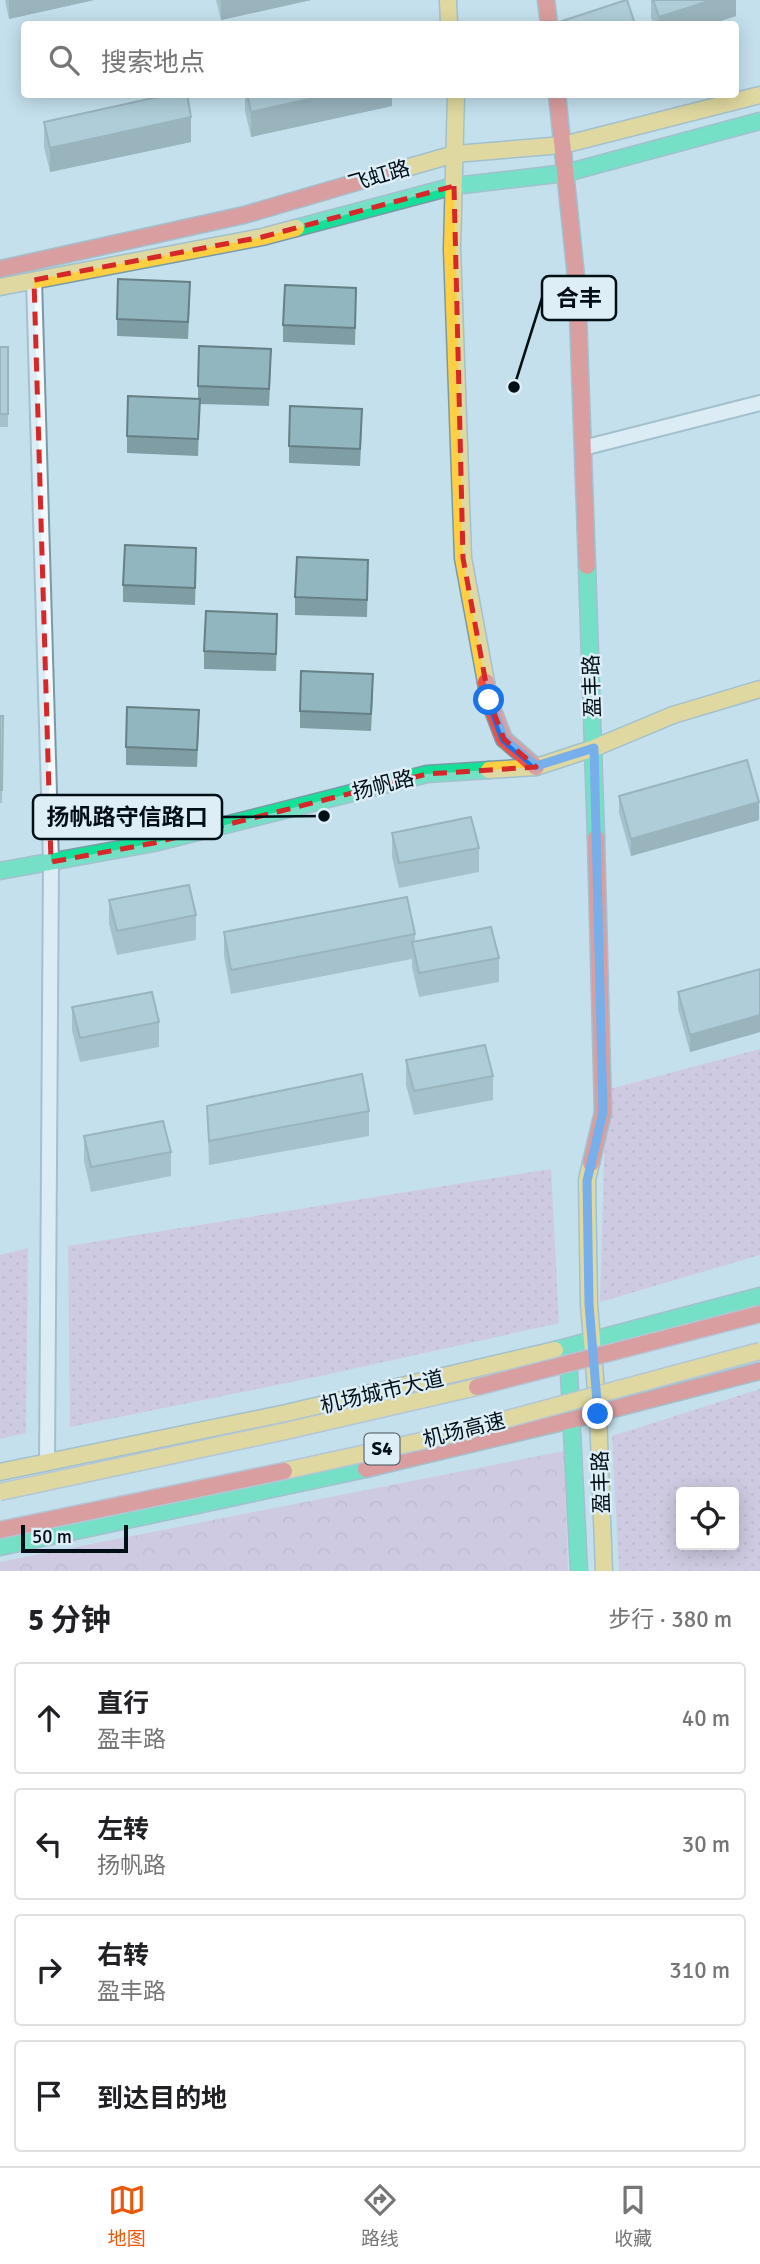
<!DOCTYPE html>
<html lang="zh">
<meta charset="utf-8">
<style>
body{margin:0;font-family:Signika,"Noto Sans SC",sans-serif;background:#f6f6f6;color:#202124}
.controls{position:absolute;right:21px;bottom:21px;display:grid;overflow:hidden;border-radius:7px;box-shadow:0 4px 18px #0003}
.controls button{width:63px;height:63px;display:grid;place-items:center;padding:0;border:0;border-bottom:2px solid #e0e0e0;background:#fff;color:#202124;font:35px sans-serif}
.scale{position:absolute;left:21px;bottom:18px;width:107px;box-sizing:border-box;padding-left:7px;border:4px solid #000e16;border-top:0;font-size:19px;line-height:24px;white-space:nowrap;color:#000e16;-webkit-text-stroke:5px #ddeef6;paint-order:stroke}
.stop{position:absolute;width:21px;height:21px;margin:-16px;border:5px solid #1a73e8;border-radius:50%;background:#fff}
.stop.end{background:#1a73e8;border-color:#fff;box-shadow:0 2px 7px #0008}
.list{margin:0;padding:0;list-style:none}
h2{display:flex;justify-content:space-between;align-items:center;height:91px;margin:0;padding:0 28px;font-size:30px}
h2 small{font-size:23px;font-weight:400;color:#757577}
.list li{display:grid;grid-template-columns:46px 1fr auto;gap:21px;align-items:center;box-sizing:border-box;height:112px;margin:0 14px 14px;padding:0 14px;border:2px solid #e0e0e0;border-radius:7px}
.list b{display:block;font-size:26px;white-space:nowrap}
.list p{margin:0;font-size:23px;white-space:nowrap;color:#757577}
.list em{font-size:23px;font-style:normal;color:#757577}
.icon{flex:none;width:38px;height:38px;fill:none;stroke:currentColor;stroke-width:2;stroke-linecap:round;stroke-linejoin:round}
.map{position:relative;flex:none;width:760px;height:1571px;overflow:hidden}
.search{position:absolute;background:#fff;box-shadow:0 4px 18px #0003;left:21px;right:21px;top:21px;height:77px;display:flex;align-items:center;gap:18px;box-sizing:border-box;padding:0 24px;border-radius:7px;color:#757577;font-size:26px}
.sheet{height:595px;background:#fff}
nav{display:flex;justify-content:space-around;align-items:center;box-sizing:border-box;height:98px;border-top:2px solid #e0e0e0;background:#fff;font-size:19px;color:#757577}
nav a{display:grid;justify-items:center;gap:4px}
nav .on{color:#ea580c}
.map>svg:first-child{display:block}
.grass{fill:url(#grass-dots);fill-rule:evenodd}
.forest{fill:url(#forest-crowns)}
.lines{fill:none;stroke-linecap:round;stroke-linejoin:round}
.street-casing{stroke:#789aa7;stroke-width:18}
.fast-casing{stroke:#789aa7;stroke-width:19}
.slow-casing{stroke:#789aa7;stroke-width:19}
.jam-casing{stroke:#789aa7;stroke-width:19}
.street{stroke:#f6fafc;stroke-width:14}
.fast{stroke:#16e098;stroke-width:16}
.slow{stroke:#ffcf43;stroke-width:16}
.jam{stroke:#f24e42;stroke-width:16}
.slow-bridge-casing{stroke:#9ba6ba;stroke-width:19;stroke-linecap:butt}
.jam-bridge-casing{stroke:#9ba6ba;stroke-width:19;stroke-linecap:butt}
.slow-bridge{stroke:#ffcf43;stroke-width:16}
.jam-bridge{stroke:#f24e42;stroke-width:16}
.wall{fill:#7e9da4}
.shaded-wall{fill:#667f86}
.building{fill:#92b6bf;stroke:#667f86;stroke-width:2}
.route{stroke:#1a73e8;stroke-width:9}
.marked{fill:none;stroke:#d62828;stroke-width:5;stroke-dasharray:14 9;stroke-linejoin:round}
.labels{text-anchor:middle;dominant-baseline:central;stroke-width:5;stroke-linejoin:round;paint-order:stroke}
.shield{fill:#ddeef6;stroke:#425159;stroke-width:2}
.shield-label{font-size:19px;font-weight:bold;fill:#000e16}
.street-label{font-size:21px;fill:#000e16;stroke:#ddeef6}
.leader{fill:none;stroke:#000e16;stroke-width:2.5}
.callout-dot{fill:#000e16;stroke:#ddeef6;stroke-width:2.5}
.callout{fill:#ddeef6;stroke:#000e16;stroke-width:2.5}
.callout-label{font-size:23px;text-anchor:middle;font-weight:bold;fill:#000e16}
</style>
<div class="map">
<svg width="760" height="1571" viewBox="0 0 760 1571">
<defs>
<pattern id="grass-dots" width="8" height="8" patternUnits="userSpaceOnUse" patternTransform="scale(1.75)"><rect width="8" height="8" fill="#d9b0d2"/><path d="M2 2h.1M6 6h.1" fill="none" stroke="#b896b4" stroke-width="1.8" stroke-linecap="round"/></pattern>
<pattern id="forest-crowns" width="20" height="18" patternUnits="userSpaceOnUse" patternTransform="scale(1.75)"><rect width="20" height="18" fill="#d9b0d2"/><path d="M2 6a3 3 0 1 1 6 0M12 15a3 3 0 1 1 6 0" fill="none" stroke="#b896b4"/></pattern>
</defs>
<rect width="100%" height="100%" fill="#c4e0ed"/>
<path class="grass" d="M760,1049V1255L600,1302L606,1090Z
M551,1169L559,1323L316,1377L70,1427L68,1246Z
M28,1248L26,1433L0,1439V1255Z
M760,1389V1571H619L612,1436ZM681,1492H734V1545H681Z"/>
<path class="forest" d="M564,1451L568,1571H0V1562Z"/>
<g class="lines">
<defs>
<path id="street" d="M34,280L51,862L47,1463
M583,448L760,403"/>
<path id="fast" d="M296,228L454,186L566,173L760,121
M587,566L596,838
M0,871L154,843L427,774L489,770
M555,1350L760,1296
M568,1352L579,1571
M0,1547L366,1469"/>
<path id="slow" d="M448,0L449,24
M456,94L452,249L463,558L486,682
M388,173L455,154L563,145L760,95
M0,287L262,237L296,228
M489,770L536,767L594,748L673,715L760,689
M591,1163L587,1180L589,1304L598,1414L604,1571
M0,1472L286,1413L555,1350"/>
<path id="jam" d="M546,0L549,24
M557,94L577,286L587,566
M0,269L244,215L388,173
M486,682L489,700L504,739L536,767
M591,1163L603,1112L596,838
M366,1469L571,1420L760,1371"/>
</defs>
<use href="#street" class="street-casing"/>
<use href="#fast" class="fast-casing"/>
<use href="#slow" class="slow-casing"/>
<use href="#jam" class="jam-casing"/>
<use href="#street" class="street"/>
<use href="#fast" class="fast"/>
<use href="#slow" class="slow"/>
<use href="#jam" class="jam"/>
<defs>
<path id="slow-bridge" d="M284,1471L444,1436L760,1351
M0,1492L286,1431L477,1387"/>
<path id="jam-bridge" d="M477,1387L760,1314
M0,1530L284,1471"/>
</defs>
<use href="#slow-bridge" class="slow-bridge-casing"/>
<use href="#jam-bridge" class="jam-bridge-casing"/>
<use href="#slow-bridge" class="slow-bridge"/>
<use href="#jam-bridge" class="jam-bridge"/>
</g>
<path class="wall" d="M5,0H94L9,19Z
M216,0H311L221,20Z
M651,0H736V16L711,24H653L651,17Z
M245,94H392V106L251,137L245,111Z
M44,122L191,142L50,172L44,147Z
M190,299L188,339L117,336V319Z
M356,305L355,345L283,342V325Z
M0,347H8V427H0Z
M271,366L269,406L200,404L198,456L127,453V436L198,399V386Z
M362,426L360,466L289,463V446Z
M196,565L195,605L123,602V585Z
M368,577L367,617L295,615V597Z
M277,631L276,671L204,669V651Z
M373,691L371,731L300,728V711Z
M0,716H3L2,803H0Z
M199,727L197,767L126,765V747Z
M619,796L759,820L631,856L619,813Z
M392,833L479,848V872L399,888L392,857Z
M109,900L196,915V940L117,955L109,924Z
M224,932L415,934V942L499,958V982L419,997L412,967V959L231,994L224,956Z
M760,969V1032L690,1052L678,1009V992Z
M72,1007L159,1022V1047L80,1062L72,1031Z
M406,1060L493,1076V1100L414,1115L406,1085Z
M207,1106L369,1111V1136L209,1165Z
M84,1136L171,1152V1176L91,1192L84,1161Z"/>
<path class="shaded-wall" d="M9,0H94L9,19Z
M221,0H311L221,20Z
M712,0H736V16L711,24H659V17Z
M331,94H392V106L251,137V112Z
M191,117V142L50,172V148Z
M759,802V820L631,856V839Z
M760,1015V1032L690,1052V1035Z"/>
<path class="building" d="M627,0L635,24H553L626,0Z
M653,0H712L659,17Z
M171,94H187L191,117L50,148L44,122Z
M247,94H331L251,112Z
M118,279L190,282L188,322L117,319Z
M285,285L356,288L355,328L283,325Z
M199,346L271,349L269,389L198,386Z
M0,347H8V414H0Z
M128,396L200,399L198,439L127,436Z
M290,406L362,409L360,449L289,446Z
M125,545L196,548L195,588L123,585Z
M297,557L368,560L367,600L295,597Z
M206,611L277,614L276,654L204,651Z
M301,671L373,674L371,714L300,711Z
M127,707L199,710L197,750L126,747Z
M0,716H3L2,790H0Z
M747,760L759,802L631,839L619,796Z
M471,817L479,848L399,863L392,833Z
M189,885L196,915L117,931L109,900Z
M407,897L415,934L231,970L224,932Z
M491,927L499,958L419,973L412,942Z
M760,969V1015L690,1035L678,992Z
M152,992L159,1022L80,1038L72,1007Z
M485,1045L493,1076L414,1091L406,1060Z
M362,1074L369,1111L209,1141L207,1106Z
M163,1121L171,1152L91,1167L84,1136Z"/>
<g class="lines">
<path class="route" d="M489,700L504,739L536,766L594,748L603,1112L587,1181L589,1304L598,1414"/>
</g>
<path d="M0 0H760V1571H0ZM454,186L463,558L489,700L504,739L536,767L427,774L154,843L51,862L34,280L262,237Z" fill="#c4e0ed" fill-opacity=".55" fill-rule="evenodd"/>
<path class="marked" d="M454,186L463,558L489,700L504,739L536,767L427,774L154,843L51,862L34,280L262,237Z"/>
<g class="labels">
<rect class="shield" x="364.5" y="1433.5" width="35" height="31" rx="5"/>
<g class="shield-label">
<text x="382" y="1449">S4</text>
</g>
<g class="street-label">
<text transform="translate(379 176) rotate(-16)">飞虹路</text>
<text transform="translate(592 686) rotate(-92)">盈丰路</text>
<text transform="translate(383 785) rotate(-14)">扬帆路</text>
<text transform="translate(382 1392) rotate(-13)">机场城市大道</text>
<text transform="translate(464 1430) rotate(-14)">机场高速</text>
<text transform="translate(601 1482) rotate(-92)">盈丰路</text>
</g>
</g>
<path class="leader" d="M514 387L542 298M324 816L222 817"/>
<g class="callout-dot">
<circle cx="514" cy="387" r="7"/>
<circle cx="324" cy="816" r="7"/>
</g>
<g class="callout">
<rect x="542" y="276" width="74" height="44" rx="7"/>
<rect x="33" y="795" width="189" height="44" rx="7"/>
</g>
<g class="callout-label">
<text x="579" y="306">合丰</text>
<text x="127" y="825">扬帆路守信路口</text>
</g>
</svg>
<div class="controls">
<button><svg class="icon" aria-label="locate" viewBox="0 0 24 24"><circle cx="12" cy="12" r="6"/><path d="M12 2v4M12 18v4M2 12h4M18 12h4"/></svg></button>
</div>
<div class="scale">50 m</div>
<div class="stop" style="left:489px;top:700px"></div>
<div class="stop end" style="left:598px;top:1414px"></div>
<div class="search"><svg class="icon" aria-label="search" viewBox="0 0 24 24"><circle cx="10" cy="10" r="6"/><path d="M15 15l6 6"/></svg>搜索地点</div>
</div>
<section class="sheet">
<h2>5 分钟<small>步行 · 380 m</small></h2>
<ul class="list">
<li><svg class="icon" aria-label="ahead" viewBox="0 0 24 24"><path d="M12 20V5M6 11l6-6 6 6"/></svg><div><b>直行</b><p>盈丰路</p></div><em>40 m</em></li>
<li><svg class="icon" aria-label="left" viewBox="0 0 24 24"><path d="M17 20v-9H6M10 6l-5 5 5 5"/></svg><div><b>左转</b><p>扬帆路</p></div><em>30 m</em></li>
<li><svg class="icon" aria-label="right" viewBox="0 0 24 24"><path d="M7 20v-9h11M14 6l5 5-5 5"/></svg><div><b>右转</b><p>盈丰路</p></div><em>310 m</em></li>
<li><svg class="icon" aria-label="arrive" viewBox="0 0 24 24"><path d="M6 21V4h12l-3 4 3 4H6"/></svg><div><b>到达目的地</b></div></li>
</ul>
</section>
<nav>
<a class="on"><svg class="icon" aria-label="map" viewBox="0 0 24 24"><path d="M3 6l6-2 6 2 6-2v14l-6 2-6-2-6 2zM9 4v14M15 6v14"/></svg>地图</a>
<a><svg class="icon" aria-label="directions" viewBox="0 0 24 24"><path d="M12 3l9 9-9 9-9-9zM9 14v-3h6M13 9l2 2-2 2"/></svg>路线</a>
<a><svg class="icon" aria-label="saved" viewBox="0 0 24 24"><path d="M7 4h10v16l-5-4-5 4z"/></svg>收藏</a>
</nav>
